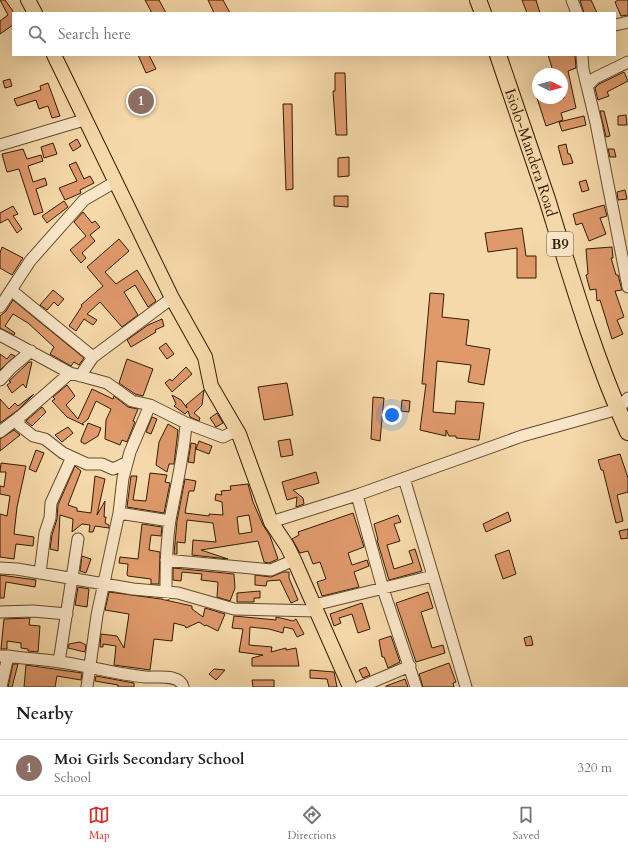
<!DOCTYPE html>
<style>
body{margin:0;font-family:Cardo,serif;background:#f2f2f2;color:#202124}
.compass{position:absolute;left:532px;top:68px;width:36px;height:36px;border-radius:50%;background:#fff;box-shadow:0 4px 16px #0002;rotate:95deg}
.you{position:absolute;left:392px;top:415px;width:14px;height:14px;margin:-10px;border:3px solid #fff;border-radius:50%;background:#1a73e8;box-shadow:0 0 0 6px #1a73e833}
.badge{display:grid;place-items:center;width:26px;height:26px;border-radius:50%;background:#d93025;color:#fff;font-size:13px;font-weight:700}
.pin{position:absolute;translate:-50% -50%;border:2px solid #fff;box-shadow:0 1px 4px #0006}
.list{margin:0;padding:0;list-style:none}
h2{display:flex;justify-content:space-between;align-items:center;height:52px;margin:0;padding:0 16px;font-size:17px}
h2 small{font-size:13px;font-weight:400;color:#757577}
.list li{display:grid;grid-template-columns:26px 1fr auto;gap:12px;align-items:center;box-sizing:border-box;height:56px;padding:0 16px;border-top:1px solid #e0e0e0}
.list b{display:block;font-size:15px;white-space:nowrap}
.list p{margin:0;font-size:13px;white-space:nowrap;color:#757577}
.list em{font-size:13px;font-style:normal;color:#757577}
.icon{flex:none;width:22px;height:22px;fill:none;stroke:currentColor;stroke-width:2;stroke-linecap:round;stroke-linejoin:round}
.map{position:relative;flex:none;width:628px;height:687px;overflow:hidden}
.search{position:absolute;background:#fff;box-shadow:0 4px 16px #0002;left:12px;right:12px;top:12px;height:44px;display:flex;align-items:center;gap:10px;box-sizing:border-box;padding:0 14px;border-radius:0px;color:#757577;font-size:15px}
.sheet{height:108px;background:#fff}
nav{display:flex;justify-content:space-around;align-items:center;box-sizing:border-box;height:56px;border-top:1px solid #e0e0e0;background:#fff;font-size:11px;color:#757577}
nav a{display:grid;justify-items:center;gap:2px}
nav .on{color:#d93025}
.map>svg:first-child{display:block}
.building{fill:#df996b;stroke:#311d03;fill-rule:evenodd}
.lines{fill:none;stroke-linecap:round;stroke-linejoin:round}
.minor-casing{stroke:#624c2d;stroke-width:13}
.major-casing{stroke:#311d03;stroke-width:16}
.highway-casing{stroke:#311d03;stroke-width:18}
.minor{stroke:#f9e6c8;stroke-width:11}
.major{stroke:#f6d9aa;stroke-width:14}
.highway{stroke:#f6d9aa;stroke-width:16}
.labels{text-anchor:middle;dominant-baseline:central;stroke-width:4;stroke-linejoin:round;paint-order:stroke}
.shield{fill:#f9e6c8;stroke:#6d593e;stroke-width:1}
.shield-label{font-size:14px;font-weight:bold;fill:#311d03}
.street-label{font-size:15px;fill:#311d03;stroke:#f9e6c8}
</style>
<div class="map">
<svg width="628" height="687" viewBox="0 0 628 687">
<rect width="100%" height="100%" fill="#f6d9aa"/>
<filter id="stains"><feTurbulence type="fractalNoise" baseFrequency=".005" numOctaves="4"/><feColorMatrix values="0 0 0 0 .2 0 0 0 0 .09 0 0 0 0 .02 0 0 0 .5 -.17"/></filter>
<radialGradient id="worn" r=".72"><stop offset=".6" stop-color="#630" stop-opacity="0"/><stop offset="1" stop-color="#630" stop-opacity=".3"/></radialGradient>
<path class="building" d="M0,0H5L13,11V25L0,34V21L8,15Z
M145,0H159L166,13H152Z
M208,0H223L230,13H214Z
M522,0H536L540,13H527Z
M580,0H591L597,13H584Z
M618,0H628V15L621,16L615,2Z
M138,55H149L156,69L146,73Z
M548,55H575L576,68L568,71L576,108L561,113L563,120L546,126L537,98H564L562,74H554Z
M624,72L628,81L607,92L609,96L598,100L595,88L599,84Z
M335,73H345L347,135H336L333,91H335Z
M10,79L12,86L5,88L3,81Z
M48,83L60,116L52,118L48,106L39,109L36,100L17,106L14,99L41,90L40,86Z
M283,104H292L293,189L286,190Z
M600,111H604L610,136L606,137Z
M626,115L627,125H618V116Z
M584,116L586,125L562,131L559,122Z
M77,139L81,146L73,151L69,144Z
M53,143L57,154L44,158L41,147Z
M566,144L568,154H570L573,163L563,165L558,146Z
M23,149L27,159L41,155L43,161L28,166L33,182L45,178L47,185L36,189L43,212L34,215L19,169L7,172L2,154Z
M608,149H614L616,157H610Z
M349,157V176L338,177V158Z
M76,162L84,179L90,176L94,183L80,190L81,193L65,200L59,188L77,181L69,165Z
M586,180L589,190L582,192L579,182Z
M625,190L627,199L618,200L617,192Z
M334,196H348V207L334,206Z
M64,201L68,207L47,223L42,216Z
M604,205L607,216L600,218L606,234L589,241L582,223L576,225L573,214Z
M13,206L18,214L13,216L22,229L17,233L8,219L0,223V213Z
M83,212L92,223L95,221L100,227L90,235L95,241L82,253L86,258L81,263L70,250L86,236L74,222Z
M522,228L526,256H536V278H517V248L488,252L485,233Z
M119,239L129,251L105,272L116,284L137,270L156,301L148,307L135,285L124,292L138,315L122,327L100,302L87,314L97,320L93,325L84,319L76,331L69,326L82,306L81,305L103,286L87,267Z
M2,247L23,258L12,275L0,268V253Z
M612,247L613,258H611L616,275H618L622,290L615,291L624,317L617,320L623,334L612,339L600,300L597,301L596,289L590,290L586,275L588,274L586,249Z
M53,290L64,299L58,306L54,302L47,310L40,305Z
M430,293L444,294L442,317L469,320L466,345L490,349L484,385L468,382L471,365L437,361L433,412L455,414L456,401L484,403L479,440L456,438V436H449L446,430V436L420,430L426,384H422Z
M13,300L84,358L79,365L74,362L71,366L50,354L54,347L28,323L13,314L5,326L15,333L14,335L0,328V316L6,311Z
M162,319L164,326L155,330L156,332L131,347L127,340L148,325Z
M166,343L174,354L167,359L159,348Z
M0,354L7,359L11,354L15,356L0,370Z
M127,359L153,369L143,396L135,394L119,383Z
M29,362H32L26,388L23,384L12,393L7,385L11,382L9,381Z
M186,367L192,374L172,392L165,383L170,379L172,381Z
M287,383L293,415L264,420L258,387Z
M67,385L75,396L66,405L78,419L92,389L113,399L114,396L128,407L138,409L133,421L135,422L127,442L122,440L120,445L105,439L106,420L111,409L96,401L88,419L82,424L84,425L67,417L52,401L55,399L53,397Z
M204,390L202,405L194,413L200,418L199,421L190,417L188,411L185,414L174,406L176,404L172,395L181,400L187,408L186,405Z
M34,394L18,410L0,423V399L9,409L15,403L18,406Z
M373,397L384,398L380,441L371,439Z
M402,400L410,401L409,412L401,411Z
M42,407L46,412L32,426L26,421Z
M217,413L223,423L216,427L210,418Z
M152,417L157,419L151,434L146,432Z
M88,423L101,428L98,436L85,444L81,442V440Z
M168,424L178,430L174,464H169L167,472L156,465L159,442Z
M68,427L73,433L62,442L55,435Z
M14,430L20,435L0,451V439Z
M290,439L293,455L281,457L278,441Z
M199,441L212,446L209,454L196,449Z
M191,443L196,444L194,463L188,462Z
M36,450L44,453L36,472L29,469Z
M620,454L628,478V492L617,495L623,521L616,523L603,470H601L598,460Z
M1,463L26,466L17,507L14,534L34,537L33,546L16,544L14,559L0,557V514L7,516L10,496L0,494V486L4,487L6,472H0Z
M75,466L81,471L68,505L77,508V511L91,513L95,476L105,479L97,515L105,501L104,517H106L105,523L109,525V528L95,526L93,532H89L90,525L82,524L72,532L73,519L60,515L58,551L50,549L52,535L57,519L58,505Z
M316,472L319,483L293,490L303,498L304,504L296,507L297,497L287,500L282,482Z
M150,473L167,475L165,482L170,483L164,513L127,507L131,476H137L133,500L146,501Z
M185,479L196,481L194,491H189L185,513L209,516V514L223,515L222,502L215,500L216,494L222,495L221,491L231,490L230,486L248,484L253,502L263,525L270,536L278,559L269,563L264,562L258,541L201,550L228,559L192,555L193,540L216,542L213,523L187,520L185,543L177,542V554H174L177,521ZM249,515L252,532L239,534L237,517Z
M508,512L511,521L486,532L483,524Z
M353,513L364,547L348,553L352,565L367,560L369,566L354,572L359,587L322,596L317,582L326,579L320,562L313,564L308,551L300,553L292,539L299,535L298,532Z
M398,515L401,522L394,524L400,541L387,545L394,569L413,563L409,551L415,549L422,571L389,580L377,540H378L374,524Z
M142,524L162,527L161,536L151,535L149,550L160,552L159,584H151V579L128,576L127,575L128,564L119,563L120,557L138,559Z
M628,529V538L621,539L619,531Z
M509,550L516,574L503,579L495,555Z
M82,556L91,559L86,573L80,571Z
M173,568L234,574L235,588L230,601L217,597L218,582L201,580L202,574L182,572L181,581L173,580Z
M283,572H289V578L298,600L291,603L280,580L267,581L266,586L255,585V575L271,577Z
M0,575L36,580L35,587L6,582L4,598H0Z
M78,587L89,589L87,607L75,605Z
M260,591V598H254V602H237V593Z
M109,592L161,599L192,606V609L203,617L205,608L225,614L218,631L206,625L205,626L199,622L186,628L185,626L174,623L172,641L154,639L150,670L114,665L116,646L103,644V647H100L101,634L117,636L124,648L129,614L105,610Z
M428,592L433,608L421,612L432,648L443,645L445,653L416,662L396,603Z
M362,603L370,629L358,633L352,614L339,618L341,623L334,626L330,614Z
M234,616L276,620V617L293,621L296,619L304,634L297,637L293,629L284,627L283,633L269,629L250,627L249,645L272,647L271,652L286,648V650L296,648L299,666H252V658L263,655L239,652L243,629L232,628Z
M30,618L29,625L40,626L38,652L28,651V649L21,648V643L7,641V649H1L4,619Z
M391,636L400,662L388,668L384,657H382L379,640Z
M531,636L533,645L526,646L524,638Z
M80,642L86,645L85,652L68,648L69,644Z
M449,663L456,682L453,683L454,687H423L419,674Z
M13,664H18L12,687H8Z
M26,665L82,673L81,680L57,676L55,687H24Z
M366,667L370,675L363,678L359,670Z
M214,669L225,670L216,680L209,674Z
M310,670L334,672L337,687H329L327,679L310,678Z
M96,676L134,683V687H118V685L95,681Z
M405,679L408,687H386V686Z
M252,680H274V687H253Z"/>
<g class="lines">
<defs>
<path id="minor" d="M572,0L577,13
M615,25L628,22
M582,55L583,69L596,123L628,287
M587,86L595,78L628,62
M0,145L84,120
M11,290L93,357
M0,307L30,261L84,200L115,182
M0,335L70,373L107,383L132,401L150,405L186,423L223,437L231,433L239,434
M80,376L93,357L172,298
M0,380L11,368L31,351
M19,417V425L33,436L45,439L63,453L87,464H102L113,469L126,463
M0,432L22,415L70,373
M404,478L466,687
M357,495L383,589L416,687
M119,513L170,521
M271,522L357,495L522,436L618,409L628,398
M166,560L271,570L294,560
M0,568L17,569L133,589L178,593L234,609L317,611
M40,573L45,533L50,518L51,503L72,457
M166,594C166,569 166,545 170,520C176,487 184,456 186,423
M314,605L433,576
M0,612L33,611L67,614
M0,656H8C25,659 43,659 60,662C88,666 116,674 145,677C155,678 180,673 183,687
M59,662L78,539
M1,687L8,656
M87,687L97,615L119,513L123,478L130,452L150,405
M360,687L410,666"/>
<path id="major" d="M28,0L35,13
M54,55L172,298L205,357L211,386L239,434L271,522L287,546L294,560L350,687"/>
<g id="highway">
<path d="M478,0L483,13"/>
<path id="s1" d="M498,55C514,103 531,151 547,199C571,277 594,357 628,432"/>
</g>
</defs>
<use href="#minor" class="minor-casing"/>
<use href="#major" class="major-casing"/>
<use href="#highway" class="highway-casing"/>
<use href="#minor" class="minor"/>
<use href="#major" class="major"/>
<use href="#highway" class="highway"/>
</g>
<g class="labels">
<rect class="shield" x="547" y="232" width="26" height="24" rx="3"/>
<g class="shield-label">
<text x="560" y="244">B9</text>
</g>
<g class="street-label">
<text stroke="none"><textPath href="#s1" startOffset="103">Isiolo-Mandera Road</textPath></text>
</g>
</g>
<rect width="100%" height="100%" filter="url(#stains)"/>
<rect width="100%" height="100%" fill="url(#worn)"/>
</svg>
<svg class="compass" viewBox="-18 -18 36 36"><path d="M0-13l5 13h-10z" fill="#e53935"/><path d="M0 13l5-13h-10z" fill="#757577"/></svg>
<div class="you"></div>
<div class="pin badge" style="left:141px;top:101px;background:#8d6e63">1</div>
<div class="search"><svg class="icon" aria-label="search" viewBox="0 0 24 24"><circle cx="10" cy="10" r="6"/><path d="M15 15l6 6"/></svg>Search here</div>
</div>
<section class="sheet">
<h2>Nearby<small></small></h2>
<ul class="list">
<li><span class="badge" style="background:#8d6e63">1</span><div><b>Moi Girls Secondary School</b><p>School</p></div><em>320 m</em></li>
</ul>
</section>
<nav>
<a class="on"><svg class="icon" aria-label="map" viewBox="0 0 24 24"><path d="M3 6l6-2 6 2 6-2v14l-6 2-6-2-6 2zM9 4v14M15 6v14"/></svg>Map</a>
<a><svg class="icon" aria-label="directions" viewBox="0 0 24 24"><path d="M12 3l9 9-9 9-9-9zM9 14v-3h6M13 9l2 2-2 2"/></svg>Directions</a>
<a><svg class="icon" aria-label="saved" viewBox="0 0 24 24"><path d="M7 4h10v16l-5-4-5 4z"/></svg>Saved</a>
</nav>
